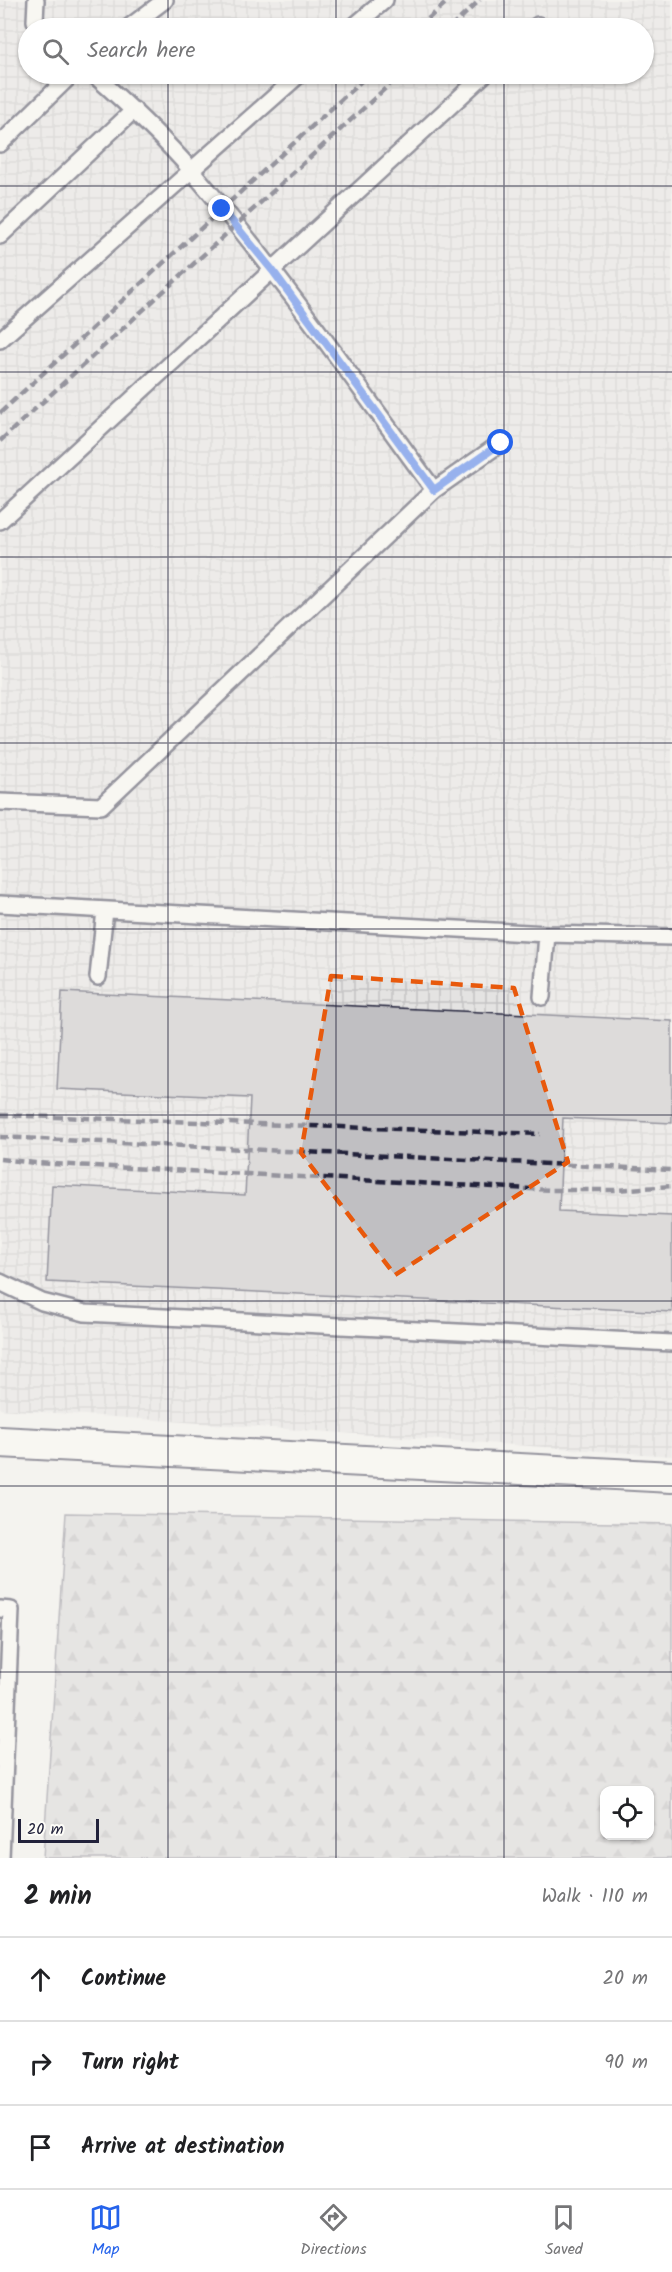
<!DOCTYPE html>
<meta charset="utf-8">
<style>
body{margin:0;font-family:Kalam,sans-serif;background:#f2f2f2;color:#202124}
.controls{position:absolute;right:18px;bottom:18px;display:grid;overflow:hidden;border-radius:12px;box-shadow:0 2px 4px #0004}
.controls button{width:54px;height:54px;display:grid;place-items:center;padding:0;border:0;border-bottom:2px solid #e0e0e0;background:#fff;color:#202124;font:30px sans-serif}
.scale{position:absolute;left:18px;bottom:15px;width:81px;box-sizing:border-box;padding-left:6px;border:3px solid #22223b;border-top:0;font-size:16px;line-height:21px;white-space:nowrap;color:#22223b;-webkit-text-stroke:4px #fdfcf7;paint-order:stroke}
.stop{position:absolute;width:18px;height:18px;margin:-14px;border:4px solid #2563eb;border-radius:50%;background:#fff}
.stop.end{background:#2563eb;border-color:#fff;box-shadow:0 2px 6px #0008}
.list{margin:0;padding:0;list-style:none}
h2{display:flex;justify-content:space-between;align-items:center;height:78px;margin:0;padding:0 24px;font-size:26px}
h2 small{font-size:20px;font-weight:400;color:#757577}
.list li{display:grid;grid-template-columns:39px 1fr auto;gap:18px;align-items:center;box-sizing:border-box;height:84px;padding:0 24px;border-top:2px solid #e0e0e0}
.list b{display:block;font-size:22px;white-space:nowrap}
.list em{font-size:20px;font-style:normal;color:#757577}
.icon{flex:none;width:33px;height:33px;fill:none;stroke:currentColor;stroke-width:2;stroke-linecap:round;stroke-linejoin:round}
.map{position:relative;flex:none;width:672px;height:1858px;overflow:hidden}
.search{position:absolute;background:#fff;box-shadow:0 2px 4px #0004;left:18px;right:18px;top:18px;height:66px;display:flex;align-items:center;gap:15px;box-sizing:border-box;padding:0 21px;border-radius:33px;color:#757577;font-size:22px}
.sheet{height:330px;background:#fff}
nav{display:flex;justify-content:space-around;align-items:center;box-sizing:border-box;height:84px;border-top:2px solid #e0e0e0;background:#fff;font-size:16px;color:#757577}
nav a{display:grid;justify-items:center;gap:3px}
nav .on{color:#2563eb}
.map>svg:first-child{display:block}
.industrial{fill:url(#industrial-grid);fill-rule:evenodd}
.forest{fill:url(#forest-firs);stroke:#7c7b88;stroke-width:1.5;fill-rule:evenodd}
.building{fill:#c0bfc2;stroke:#22223b;stroke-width:1.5}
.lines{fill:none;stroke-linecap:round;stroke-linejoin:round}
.service-casing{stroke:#22223b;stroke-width:20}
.minor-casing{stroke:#22223b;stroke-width:34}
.service{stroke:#fdfcf7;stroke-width:15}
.minor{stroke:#fdfcf7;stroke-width:30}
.rail{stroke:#22223b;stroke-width:4.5;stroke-dasharray:9 4.5;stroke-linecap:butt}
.route{stroke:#2563eb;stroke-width:8}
.marked{fill:none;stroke:#e8590c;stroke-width:4.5;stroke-dasharray:12 8;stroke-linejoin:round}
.grid{fill:none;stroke:#22223b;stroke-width:1.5;stroke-opacity:0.55}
</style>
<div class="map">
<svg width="672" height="1858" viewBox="0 0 672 1858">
<defs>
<pattern id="industrial-grid" width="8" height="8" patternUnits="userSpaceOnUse" patternTransform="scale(1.5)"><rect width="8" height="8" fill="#e4e3e2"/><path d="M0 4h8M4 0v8" fill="none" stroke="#c3c2c3"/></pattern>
<pattern id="forest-firs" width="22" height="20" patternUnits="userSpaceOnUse" patternTransform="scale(1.5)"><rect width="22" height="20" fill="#d5d4d5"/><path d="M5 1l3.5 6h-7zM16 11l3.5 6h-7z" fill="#b7b6b8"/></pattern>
</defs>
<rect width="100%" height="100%" fill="#f4f3ef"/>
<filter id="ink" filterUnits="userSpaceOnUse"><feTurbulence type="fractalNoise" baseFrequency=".0167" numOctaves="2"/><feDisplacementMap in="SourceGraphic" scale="12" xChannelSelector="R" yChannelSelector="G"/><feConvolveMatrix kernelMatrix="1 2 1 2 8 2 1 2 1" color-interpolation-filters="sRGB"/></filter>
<g filter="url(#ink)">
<path class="industrial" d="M0,0H672V1456L0,1409ZM28,28H644V74H28Z"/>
<path class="forest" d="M66,1513L672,1524V1858H43ZM604,1790H650V1836H604Z"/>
<path class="building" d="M62,992L672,1021V1123L563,1118L559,1211L672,1216V1312L47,1282L52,1185L245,1195L250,1098L57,1089Z"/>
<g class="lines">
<defs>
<path id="service" d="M36,0L35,21L43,28
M128,28L165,0
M352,28L385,0
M534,28L538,25
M93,74C127,104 161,135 191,170C278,271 355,382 434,490
M0,144L72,74
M0,236L134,110
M0,340L300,74
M0,521L485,74
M0,802L101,806L434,490L501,443
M0,904L547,934L672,937
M98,977L105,910
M542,997L547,934
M0,1282L42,1302L85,1313L672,1343
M0,1609L11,1610L1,1858"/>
<path id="minor" d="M0,1442L672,1477"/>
</defs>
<use href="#service" class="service-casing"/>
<use href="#minor" class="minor-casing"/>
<use href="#service" class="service"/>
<use href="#minor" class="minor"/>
<path class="rail" d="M418,28L449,0
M450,28L480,0
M0,413L369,74
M0,441L401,74
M0,1115L540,1134
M0,1137L672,1170
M0,1159L35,1163L551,1190H615L672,1186"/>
</g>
</g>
<g class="lines" filter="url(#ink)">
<path class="route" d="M222,209L273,271L434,490L501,443"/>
</g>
<path d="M0 0H672V1858H0ZM331,976L514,988L568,1162L395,1275L301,1153Z" fill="#f4f3ef" fill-opacity=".55" fill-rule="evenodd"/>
<path class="marked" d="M331,976L514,988L568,1162L395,1275L301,1153Z"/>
<path class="grid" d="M168,0V28M336,0V28M504,0V28M168,74V1858M336,74V1858M504,74V1858M0,186H672M0,372H672M0,557H672M0,743H672M0,929H672M0,1115H672M0,1301H672M0,1486H672M0,1672H672"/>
</svg>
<div class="controls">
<button><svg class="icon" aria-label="locate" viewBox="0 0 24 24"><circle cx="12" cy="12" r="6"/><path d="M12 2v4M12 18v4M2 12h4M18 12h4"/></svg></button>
</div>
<div class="scale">20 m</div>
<div class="stop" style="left:501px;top:443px"></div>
<div class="stop end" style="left:222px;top:209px"></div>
<div class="search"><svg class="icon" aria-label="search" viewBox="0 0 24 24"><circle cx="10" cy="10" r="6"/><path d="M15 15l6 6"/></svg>Search here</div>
</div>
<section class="sheet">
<h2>2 min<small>Walk · 110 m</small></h2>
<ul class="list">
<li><svg class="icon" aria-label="ahead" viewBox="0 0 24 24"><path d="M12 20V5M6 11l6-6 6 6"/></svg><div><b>Continue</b></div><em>20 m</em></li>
<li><svg class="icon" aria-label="right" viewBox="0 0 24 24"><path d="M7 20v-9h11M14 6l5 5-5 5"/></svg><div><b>Turn right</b></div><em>90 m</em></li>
<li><svg class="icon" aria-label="arrive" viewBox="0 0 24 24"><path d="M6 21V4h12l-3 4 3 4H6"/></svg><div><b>Arrive at destination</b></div></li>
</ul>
</section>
<nav>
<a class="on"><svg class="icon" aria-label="map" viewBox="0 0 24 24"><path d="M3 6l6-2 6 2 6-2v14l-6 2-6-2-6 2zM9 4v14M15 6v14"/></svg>Map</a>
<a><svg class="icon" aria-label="directions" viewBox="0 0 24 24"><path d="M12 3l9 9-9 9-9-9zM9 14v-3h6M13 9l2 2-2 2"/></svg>Directions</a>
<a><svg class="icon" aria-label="saved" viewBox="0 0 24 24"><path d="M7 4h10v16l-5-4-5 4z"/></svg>Saved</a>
</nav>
